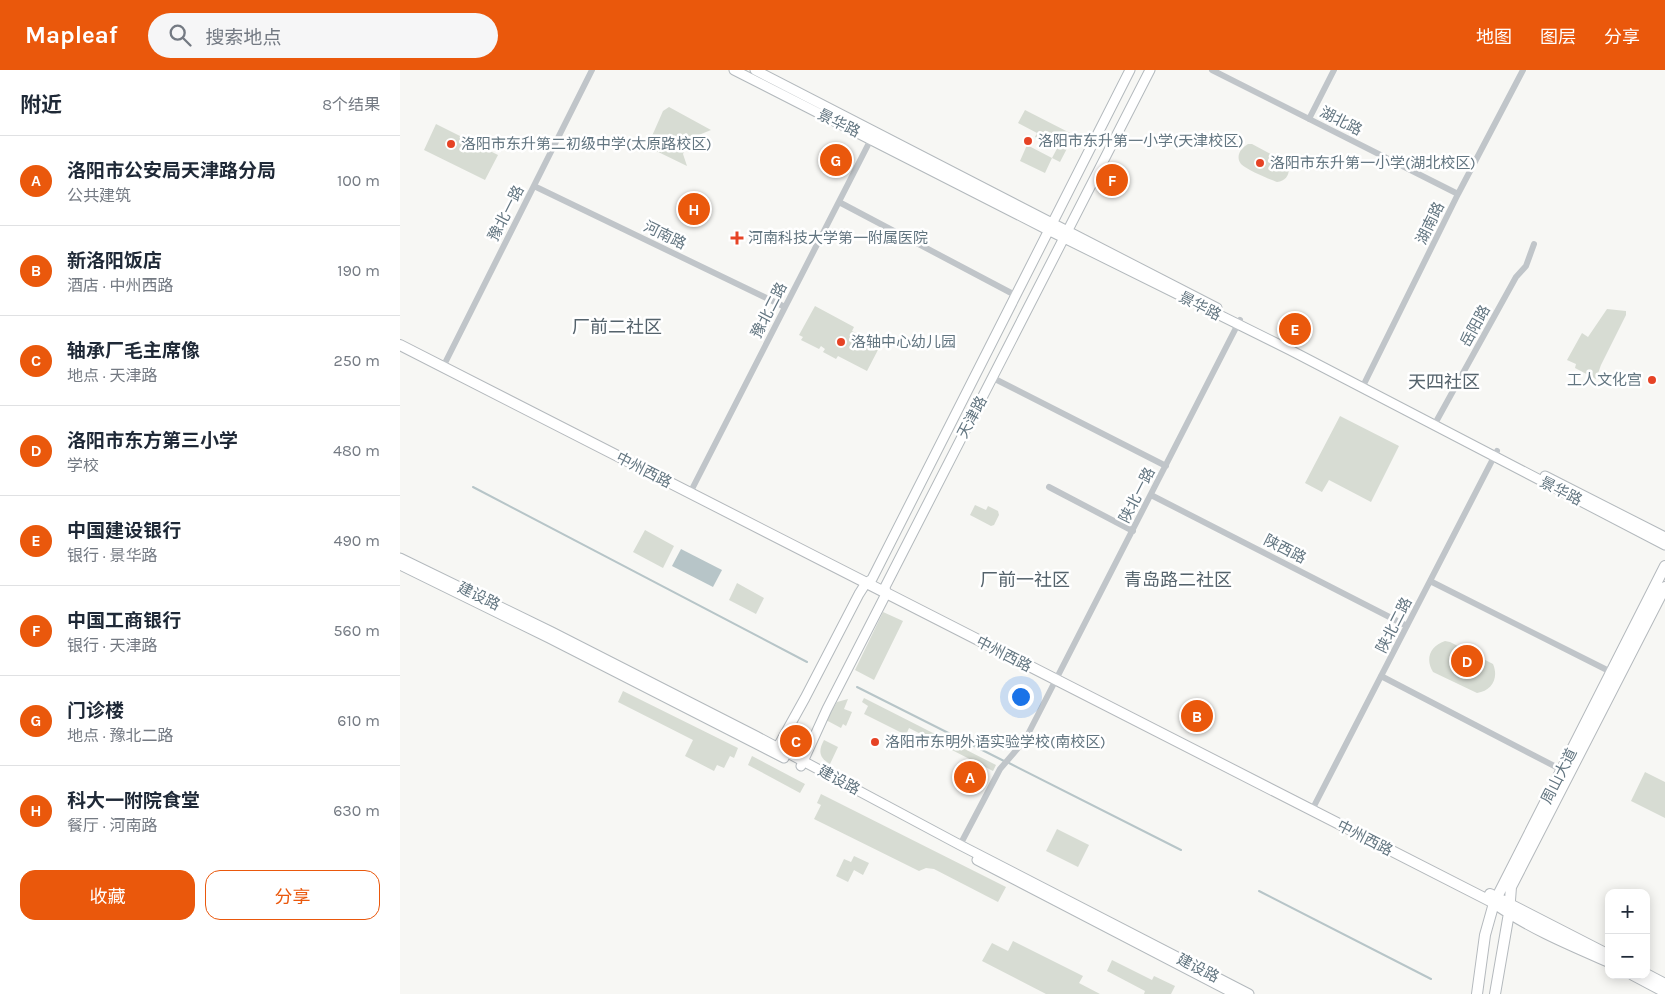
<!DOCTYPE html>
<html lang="zh">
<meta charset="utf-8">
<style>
body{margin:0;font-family:Karla,"Noto Sans SC",sans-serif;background:#f6f6f7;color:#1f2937}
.controls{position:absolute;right:15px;bottom:15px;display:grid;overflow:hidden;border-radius:10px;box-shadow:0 2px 12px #0003}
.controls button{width:45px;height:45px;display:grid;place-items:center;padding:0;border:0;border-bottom:1px solid #e0e1e3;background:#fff;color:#1f2937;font:25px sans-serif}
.you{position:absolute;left:620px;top:626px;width:18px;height:18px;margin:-12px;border:4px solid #fff;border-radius:50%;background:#1a73e8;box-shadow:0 0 0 8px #1a73e833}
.badge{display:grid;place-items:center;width:32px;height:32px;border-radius:50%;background:#ea580c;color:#fff;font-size:16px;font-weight:700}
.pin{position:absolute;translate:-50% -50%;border:2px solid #fff;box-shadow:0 1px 5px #0006}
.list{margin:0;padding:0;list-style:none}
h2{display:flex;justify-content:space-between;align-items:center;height:65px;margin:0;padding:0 20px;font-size:21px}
h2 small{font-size:16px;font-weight:400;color:#747a83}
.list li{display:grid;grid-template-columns:32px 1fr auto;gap:15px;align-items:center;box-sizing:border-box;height:90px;padding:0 20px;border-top:1px solid #e0e1e3}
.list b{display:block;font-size:19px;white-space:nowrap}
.list p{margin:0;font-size:16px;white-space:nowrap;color:#747a83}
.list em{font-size:16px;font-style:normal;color:#747a83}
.actions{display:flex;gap:10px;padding:15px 20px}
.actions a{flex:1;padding:11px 0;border:1px solid #ea580c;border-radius:15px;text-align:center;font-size:18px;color:#ea580c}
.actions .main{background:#ea580c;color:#fff}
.icon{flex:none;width:28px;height:28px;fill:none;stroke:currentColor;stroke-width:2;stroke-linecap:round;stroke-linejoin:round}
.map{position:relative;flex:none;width:1265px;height:924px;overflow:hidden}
header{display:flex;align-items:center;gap:30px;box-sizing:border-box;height:70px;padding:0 25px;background:#ea580c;color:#fff}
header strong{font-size:24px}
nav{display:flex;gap:28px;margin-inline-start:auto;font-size:18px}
.search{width:350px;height:45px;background:#f6f6f7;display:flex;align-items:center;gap:12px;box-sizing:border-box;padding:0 18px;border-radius:28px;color:#747a83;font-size:19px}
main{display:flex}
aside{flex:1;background:#fff}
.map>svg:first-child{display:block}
.green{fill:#d7dcd3}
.water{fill:#b7c5c8}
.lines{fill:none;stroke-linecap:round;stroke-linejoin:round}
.stream{stroke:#b7c5c8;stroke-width:2}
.secondary-casing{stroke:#b3b9bd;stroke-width:11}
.primary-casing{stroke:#b4b9bd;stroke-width:12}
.street{stroke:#c0c5c9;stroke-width:6}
.secondary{stroke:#fff;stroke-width:9}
.primary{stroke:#fff;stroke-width:10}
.poi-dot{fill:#e64325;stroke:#fff;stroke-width:2}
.labels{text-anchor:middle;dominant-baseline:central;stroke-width:5;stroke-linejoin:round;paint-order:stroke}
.street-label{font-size:15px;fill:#627580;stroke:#fff}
.poi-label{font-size:15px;fill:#627580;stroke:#fff;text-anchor:start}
.quarter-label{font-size:18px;fill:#54626b;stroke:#fff}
</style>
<header>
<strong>Mapleaf</strong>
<div class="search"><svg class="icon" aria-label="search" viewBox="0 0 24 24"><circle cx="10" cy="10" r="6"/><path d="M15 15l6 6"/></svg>搜索地点</div>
<nav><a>地图</a><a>图层</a><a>分享</a></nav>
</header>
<main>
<aside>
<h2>附近<small>8个结果</small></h2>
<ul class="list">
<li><span class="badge">A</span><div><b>洛阳市公安局天津路分局</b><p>公共建筑</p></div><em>100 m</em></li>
<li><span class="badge">B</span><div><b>新洛阳饭店</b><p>酒店 · 中州西路</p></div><em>190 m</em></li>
<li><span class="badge">C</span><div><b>轴承厂毛主席像</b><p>地点 · 天津路</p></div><em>250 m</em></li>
<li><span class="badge">D</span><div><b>洛阳市东方第三小学</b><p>学校</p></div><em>480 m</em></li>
<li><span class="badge">E</span><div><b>中国建设银行</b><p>银行 · 景华路</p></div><em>490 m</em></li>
<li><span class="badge">F</span><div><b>中国工商银行</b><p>银行 · 天津路</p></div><em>560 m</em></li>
<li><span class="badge">G</span><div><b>门诊楼</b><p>地点 · 豫北二路</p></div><em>610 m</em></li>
<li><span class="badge">H</span><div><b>科大一附院食堂</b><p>餐厅 · 河南路</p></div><em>630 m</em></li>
</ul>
<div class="actions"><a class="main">收藏</a><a>分享</a></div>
</aside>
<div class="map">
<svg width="1265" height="924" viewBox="0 0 1265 924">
<rect width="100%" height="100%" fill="#f7f7f4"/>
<path class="green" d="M269,37L311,60L289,69L283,84L287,96L250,78L248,75L263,41Z
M625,40L674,65L660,92L652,88L645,103L620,91L627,75L652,88L662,69L653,64L648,74L635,67L637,63L618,53Z
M36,54L98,85L85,110L24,80Z
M848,74H852L884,91L889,98C889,106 885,111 877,112C869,109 847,100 841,94C835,86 841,78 848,74Z
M415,236L454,257L452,261L480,276L467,301L438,286L436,289L423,282L425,279L421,276L419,279L401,270L403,267L399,265Z
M1207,239L1226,241V245L1201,295L1196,309L1175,298L1176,294L1167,290L1182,263L1188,267Z
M940,346L999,376L971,432L929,410L922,422L905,413Z
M575,435L586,440L588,436L598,441L599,445L594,455L591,456L570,445Z
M245,460L274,476L263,498L233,482Z
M337,513L364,528L356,544L329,530Z
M483,542L503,551L474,610L455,600Z
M1045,571L1050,572L1093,594C1099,608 1092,621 1077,623L1033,602C1025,589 1030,576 1045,571Z
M223,621L338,678L334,688L330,686L324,698L317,695L314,701L285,686L293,670L218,632Z
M464,628L596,695L593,701L509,658L506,665L464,644L468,636L462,632Z
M448,629L444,639L452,642L446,656L443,654L441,658L426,650L437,632Z
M424,670L438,677L430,694C419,688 418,681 424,670Z
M352,686L405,714L400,723L348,695Z
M1245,702L1265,712V748L1231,731Z
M421,724L606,817L598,832L534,799L526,798L519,801L414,749L421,735L417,733Z
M657,759L689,775L678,797L646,781Z
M454,786L469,793L463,805L454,800L448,812L436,806L444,789L451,792Z
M613,871L683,906L679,913L700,924H646L582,891L592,873L608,881Z
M712,890L752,910L754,906L775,916L771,924H744L745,921L707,901Z"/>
<path class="water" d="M281,479L322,500L313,517L272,496Z"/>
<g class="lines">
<path class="stream" d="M73,417L407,592
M457,617L604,691
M609,693L781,780
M859,821L1031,909"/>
<defs>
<path id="secondary" d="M334,0L648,160L890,280L1265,475
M355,0L817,238
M1145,406L1265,467
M0,488L152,562L356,666L560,775L849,924
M0,495L149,568L384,688
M375,682L405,628L459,524L466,513L472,509L730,0
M401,696L427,639L486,524L485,517L750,0
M577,790L835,924"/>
<path id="primary" d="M0,275L1094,833C1129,858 1170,875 1209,892
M1090,824L1209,885
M1246,904L1265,914
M1233,905L1265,922
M1077,924L1085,865L1094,833L1265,496
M1095,924L1109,843L1111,817L1265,517"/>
</defs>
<use href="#secondary" class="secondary-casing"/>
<use href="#primary" class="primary-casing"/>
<path class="street" d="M812,0L1058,124
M909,49L934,0
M134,116L385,237
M439,132L615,225
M43,297L192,0
M593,308L766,396
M962,318L1058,124L1123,0
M1037,350L1116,207L1126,196L1134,174
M649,417L733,461
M290,423L471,69
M751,425L1007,556
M1030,511L1211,602
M981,606L1162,700
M912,740L1097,381
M560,775L600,699L625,670L840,250"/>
<use href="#secondary" class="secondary"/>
<use href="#primary" class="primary"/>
</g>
<g class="poi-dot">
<circle cx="628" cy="71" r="5"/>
<circle cx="51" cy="74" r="5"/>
<circle cx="860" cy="93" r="5"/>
<path d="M334.5 160.5h5v5h5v5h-5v5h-5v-5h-5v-5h5z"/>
<circle cx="441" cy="272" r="5"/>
<circle cx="1252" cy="310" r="5"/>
<circle cx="475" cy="672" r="5"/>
</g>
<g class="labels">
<g class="street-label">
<text transform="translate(941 51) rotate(27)">湖北路</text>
<text transform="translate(439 53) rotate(26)">景华路</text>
<text transform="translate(106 143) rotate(-63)">豫北一路</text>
<text transform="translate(1030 153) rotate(-64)">湖南路</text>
<text transform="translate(265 165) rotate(26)">河南路</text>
<text transform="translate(800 236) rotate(27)">景华路</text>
<text transform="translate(369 240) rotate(-63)">豫北二路</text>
<text transform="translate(1075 256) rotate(-61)">岳阳路</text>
<text transform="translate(572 347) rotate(-62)">天津路</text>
<text transform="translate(244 400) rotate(27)">中州西路</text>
<text transform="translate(1161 421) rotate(27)">景华路</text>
<text transform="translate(737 425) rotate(-63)">陕北一路</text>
<text transform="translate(885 479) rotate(27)">陕西路</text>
<text transform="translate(79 526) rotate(26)">建设路</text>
<text transform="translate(994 555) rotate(-63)">陕北二路</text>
<text transform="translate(604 584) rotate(27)">中州西路</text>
<text transform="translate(1159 706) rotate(-63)">周山大道</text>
<text transform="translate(439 710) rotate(28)">建设路</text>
<text transform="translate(965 768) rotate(27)">中州西路</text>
<text transform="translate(798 898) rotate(27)">建设路</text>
</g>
<g class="poi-label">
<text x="638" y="71">洛阳市东升第一小学(天津校区)</text>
<text x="61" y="74">洛阳市东升第二初级中学(太原路校区)</text>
<text x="870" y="93">洛阳市东升第一小学(湖北校区)</text>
<text x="348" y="168">河南科技大学第一附属医院</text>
<text x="451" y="272">洛轴中心幼儿园</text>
<text x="1242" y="310" text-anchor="end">工人文化宫</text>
<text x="485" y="672">洛阳市东明外语实验学校(南校区)</text>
</g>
<g class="quarter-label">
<text x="217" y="257">厂前二社区</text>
<text x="1044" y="312">天四社区</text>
<text x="625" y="510">厂前一社区</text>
<text x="778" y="510">青岛路二社区</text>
</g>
</g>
</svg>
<div class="controls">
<button>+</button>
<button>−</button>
</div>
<div class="you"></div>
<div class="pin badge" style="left:570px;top:707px">A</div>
<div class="pin badge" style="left:797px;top:646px">B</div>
<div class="pin badge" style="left:396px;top:671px">C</div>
<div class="pin badge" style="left:1067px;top:591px">D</div>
<div class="pin badge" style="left:895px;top:259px">E</div>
<div class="pin badge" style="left:712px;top:110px">F</div>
<div class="pin badge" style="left:436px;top:90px">G</div>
<div class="pin badge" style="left:294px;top:139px">H</div>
</div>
</main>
